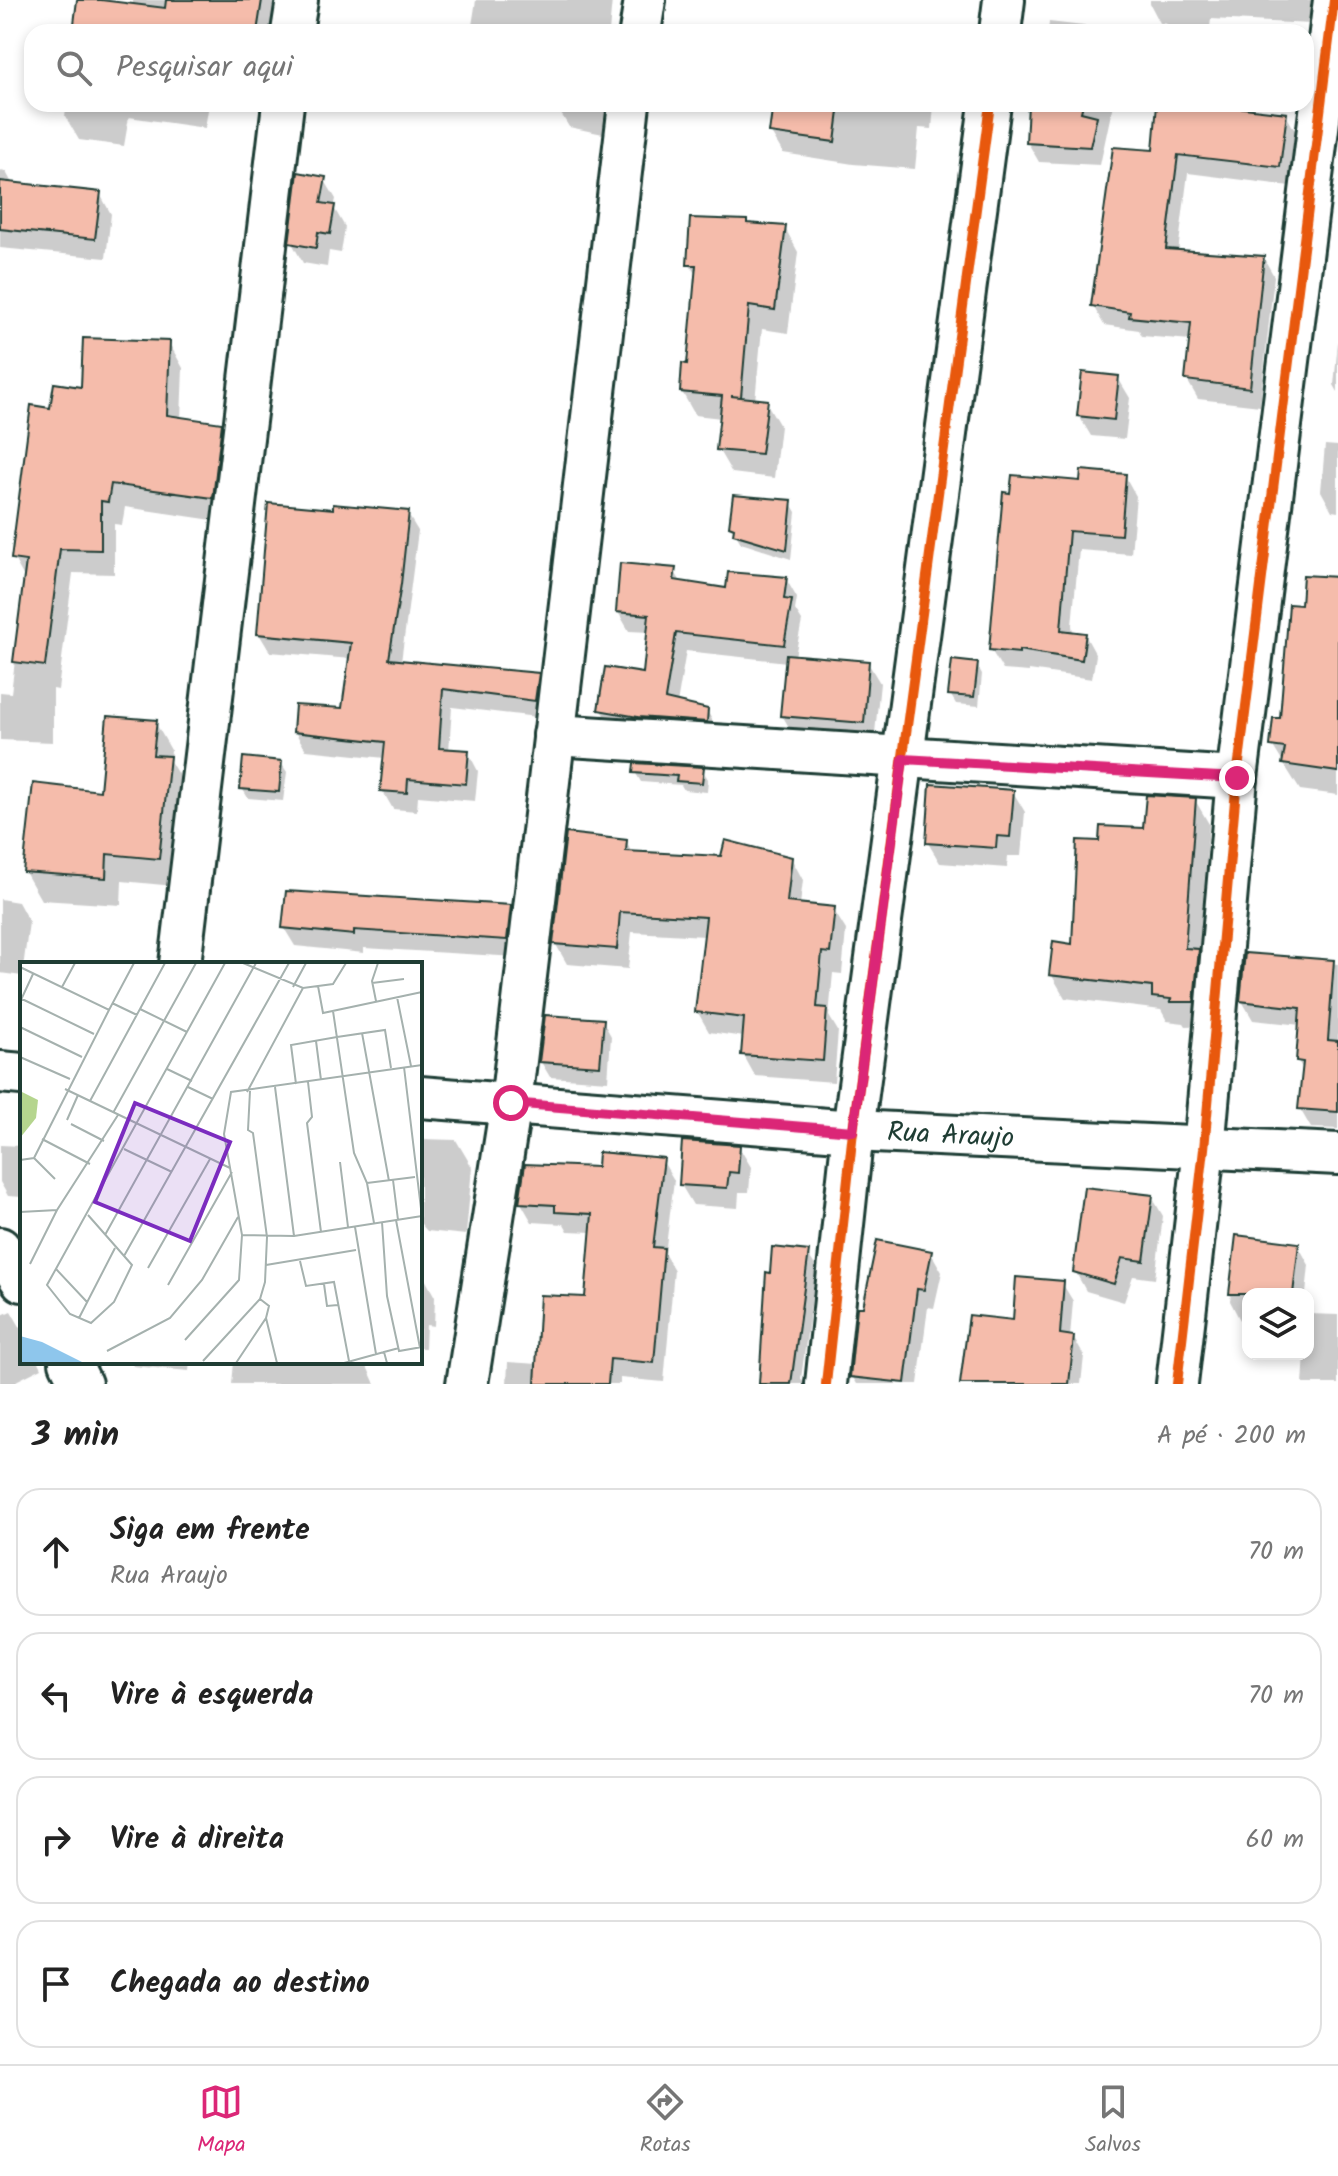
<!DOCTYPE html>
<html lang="pt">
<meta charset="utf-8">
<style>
body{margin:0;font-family:Kalam,sans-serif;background:#f6f6f6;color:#222}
.controls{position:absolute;right:24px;bottom:24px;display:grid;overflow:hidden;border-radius:16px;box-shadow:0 4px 12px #0003}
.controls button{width:72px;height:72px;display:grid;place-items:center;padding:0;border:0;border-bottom:2px solid #e0e0e0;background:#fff;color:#222;font:40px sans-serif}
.stop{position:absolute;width:24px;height:24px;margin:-18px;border:6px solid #db2777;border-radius:50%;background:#fff}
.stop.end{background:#db2777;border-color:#fff;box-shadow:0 2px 8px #0008}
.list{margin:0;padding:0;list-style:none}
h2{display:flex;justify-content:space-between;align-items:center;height:104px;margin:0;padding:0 32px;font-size:34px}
h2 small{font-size:26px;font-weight:400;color:#767676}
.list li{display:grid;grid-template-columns:52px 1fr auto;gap:24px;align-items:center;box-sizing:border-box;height:128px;margin:0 16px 16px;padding:0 16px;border:2px solid #e0e0e0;border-radius:24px}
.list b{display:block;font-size:30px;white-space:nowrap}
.list p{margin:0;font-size:26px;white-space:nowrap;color:#767676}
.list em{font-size:26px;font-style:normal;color:#767676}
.icon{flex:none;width:44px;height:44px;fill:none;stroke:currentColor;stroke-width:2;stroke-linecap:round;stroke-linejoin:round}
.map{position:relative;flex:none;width:1338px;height:1384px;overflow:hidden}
.search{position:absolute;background:#fff;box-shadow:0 4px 12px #0003;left:24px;right:24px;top:24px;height:88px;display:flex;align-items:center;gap:20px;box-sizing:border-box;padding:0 28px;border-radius:24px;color:#767676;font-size:30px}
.sheet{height:680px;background:#fff}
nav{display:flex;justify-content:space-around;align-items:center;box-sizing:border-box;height:112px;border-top:2px solid #e0e0e0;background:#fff;font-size:22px;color:#767676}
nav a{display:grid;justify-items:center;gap:4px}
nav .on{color:#db2777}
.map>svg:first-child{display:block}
.shadow{fill:#0003;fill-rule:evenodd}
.building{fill:#f5bcab;stroke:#1f3d34;stroke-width:2}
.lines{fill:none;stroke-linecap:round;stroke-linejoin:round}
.minor-casing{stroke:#1f3d34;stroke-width:46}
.minor{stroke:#fff;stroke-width:40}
.cycleway-casing{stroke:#fff;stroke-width:15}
.cycleway{stroke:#e8590c;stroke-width:10}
.route{stroke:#db2777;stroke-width:10}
.labels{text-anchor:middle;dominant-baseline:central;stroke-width:8;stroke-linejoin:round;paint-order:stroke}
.street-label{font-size:28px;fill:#1f3d34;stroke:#fff}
.inset-road{fill:none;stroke:#a5b1ae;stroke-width:2}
.view{fill:#7b2cbf;fill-opacity:0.15;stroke:#7b2cbf;stroke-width:4}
.inset-edge{fill:none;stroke:#1f3d34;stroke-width:4}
</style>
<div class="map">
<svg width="1338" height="1384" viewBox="0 0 1338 1384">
<rect width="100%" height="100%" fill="#fff"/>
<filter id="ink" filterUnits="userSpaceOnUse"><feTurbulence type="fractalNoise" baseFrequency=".0125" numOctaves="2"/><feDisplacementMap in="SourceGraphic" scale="16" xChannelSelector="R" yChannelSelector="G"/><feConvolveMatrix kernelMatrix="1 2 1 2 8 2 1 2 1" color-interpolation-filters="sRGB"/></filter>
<g filter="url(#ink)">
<path class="shadow" d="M79,0L133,6V0H271L275,8L272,32H75Z
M476,0H612L609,32H471Z
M1150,0H1312L1311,24L1211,19L1210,27L1203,26L1202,32H1166L1167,24L1160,23L1150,4Z
M1049,22L1110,29L1112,32H1048Z
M870,28L916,32H870Z
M67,104H209L205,128L129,117L124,146L79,140L65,116Z
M558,104H608L603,134L569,127L557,107Z
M775,104H934L932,129L919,128L915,169L853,164L783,153L771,133Z
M1030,104H1113L1100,165L1039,162L1028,143Z
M1159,104H1195L1286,115L1297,134L1290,186L1188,173L1178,252L1263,257L1274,276L1260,406L1198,399L1187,380L1191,340L1142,336L1139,330L1104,325L1093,306L1155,152Z
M0,171L6,172L13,185L100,194L111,214L106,258L0,248Z
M324,179L336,199L334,208L345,227L341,253L329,251L327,267L303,263L292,243Z
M748,225L785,228L798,252L788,333L762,329L755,401L766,402L780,426L774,478L732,473L718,449L721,418L695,415L682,392L689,366L697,276L689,264Z
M1338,341V392L1334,385Z
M169,343L183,368L181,419L220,424L235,449L226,522L125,507L122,525L114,524V574L73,573L58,690L53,689V742L0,740V692L11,693L25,579L14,559L52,410L83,390Z
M1118,378L1130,398L1125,439L1091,436L1079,416Z
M1325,445L1338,446V512L1332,511L1321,491Z
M1125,476L1136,496L1131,554L1079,550L1072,625L1073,633L1085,635L1096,655L1092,679L1029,670V672L1003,670L991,650L1082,483Z
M790,502L796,512L791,559L741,543L731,526Z
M334,511L407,513L418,531L401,662L537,675L548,693L545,718L452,707L449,751L468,752L478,771L475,801L418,796L417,811L393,809L382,790L385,758L306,750L295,732L344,710L351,659L270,652L259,634Z
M674,570L682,584L728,590L786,579L797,598L795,610L802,621L795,656L868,663L880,683L874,743L794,736L782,715L787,662L686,651L677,704L707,711L718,730L612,729L601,710L644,676L649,632L629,631L618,612ZM628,715L679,718L688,722L628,719Z
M1338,579V795L1300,790L1272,745L1282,721L1303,607Z
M977,665L982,674L979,706L956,704L950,694Z
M155,722L171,750L170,761L185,786L174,886L122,881L121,905L41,900L25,872L102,793Z
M281,763L287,772L283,801L248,798L242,788Z
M702,769L708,779L707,792L684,790L681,785L641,782L635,772Z
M1013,792L1025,812L1021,856H1008L1007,868L940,863L928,843Z
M1195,800L1209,824L1199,953L1211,975L1207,1025L1186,1026L1184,1023L1167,1021L1161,1010L1065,998L1051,974L1074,946L1101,844L1145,830Z
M626,842L632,853L722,858H791L803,880L800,905L833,909L846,930L842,974L833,973L829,1016L838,1031L834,1082L755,1076L743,1054L744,1037L709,1032L697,1011L705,936L632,932L628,969L567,964L555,943Z
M0,899L18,902L29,922L22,976L0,973Z
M510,907L521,926L517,957L364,948V953L295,946L284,928Z
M1246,955L1338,964V1129L1311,1128L1300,1109L1304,1071L1298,1061L1301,1025L1253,1020L1242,1001Z
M602,1020L611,1036L608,1081L550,1077L541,1062Z
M420,1139L456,1140L472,1167L466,1235L427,1231L420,1223Z
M0,1145L22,1146V1197L8,1196L0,1182Z
M739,1147L751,1167L749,1192H739L738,1208L693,1205L681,1185Z
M662,1160L674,1180L665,1255L674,1270L664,1382L620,1378V1384H507L508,1362L538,1364L587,1299L592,1232L568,1231L564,1224L532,1222L521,1203L598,1169Z
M1152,1197L1163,1216L1155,1279L1133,1276L1124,1302L1086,1291L1075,1271Z
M1238,1237L1298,1245L1309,1265L1306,1294H1248V1322H1241L1230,1301Z
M807,1253L816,1267L801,1379L804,1384H761Z
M931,1253L942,1272L934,1308L928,1307L918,1384H857L852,1376L865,1310Z
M420,1277H424L435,1297L434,1326L426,1325L425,1348H420Z
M1062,1283L1073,1301L1070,1337H1073L1084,1356L1081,1384H962L1015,1322Z
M11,1311L22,1330V1362H39L42,1368L16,1381L18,1384H0V1316Z
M1309,1314L1338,1315V1384H1303L1305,1354H1308Z
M131,1362H190L189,1371L133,1366Z
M234,1362H365L375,1384H232Z"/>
<path class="building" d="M77,0H101L165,8L166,0H262L257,32H73Z
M773,104H840L835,142L769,133Z
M1028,104H1083L1081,112L1097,116L1090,147L1026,143Z
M1157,104H1209L1287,113L1280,167L1178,155L1166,249L1264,256L1250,388L1185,380L1191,323L1129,317L1130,312L1091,306L1113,147L1153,150Z
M298,172L326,177L321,203L335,205L330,234L318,232L316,248L289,243Z
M0,181L101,192L95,239L0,229Z
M690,218L747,220V223L786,226L775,310L749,306L741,397L731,396L768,400L761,454L716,450L722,396L680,392L682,363L687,364L696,265H687Z
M83,338L170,341L167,415L222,423L213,498L111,484L108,502L101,501V550L60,549L45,666L13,662L26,561L11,559L31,405L50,408L54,383L81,387Z
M1082,372L1119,376L1114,420L1077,416Z
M1081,470L1126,474L1121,535L1069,531L1061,630L1086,633L1082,660L1019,650V653L989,650L1003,492L1010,493L1012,475L1080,481Z
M733,495L792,500L787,550L733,534L734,528L729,526Z
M268,503L333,509V504L409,511L401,584L389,659L539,673L535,701L443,689L439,748L469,750L466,784L408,779L407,793L380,791L385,742L293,732L295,705L342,708L351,643L257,634Z
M620,563L676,568L674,580L726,588L728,572L787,577L784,599L792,600L784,645L676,633L665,699L708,709L707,722L638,717L598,710L605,667L643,673L649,615L616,612Z
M1303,575L1338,577V772L1282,764L1285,748L1270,746L1273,718H1280L1289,604L1301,605Z
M786,654L869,661L864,723L780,716Z
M952,660L978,663L974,697L948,695Z
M107,716L157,720L153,755L170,756L159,859L107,854L106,878L23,872L33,783L100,791Z
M243,757L282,761L279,792L240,789Z
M634,763L704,767L702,783L676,781L677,776L633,773Z
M930,784L1014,790L1010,837L997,836L996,848L926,843Z
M1146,795L1196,798L1185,948L1199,949L1194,1002H1170L1171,999L1152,997V987L1049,975L1053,941L1072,944L1077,840L1099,841L1100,826L1143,828Z
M566,833L627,840L626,851L721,856L725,840L792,857L787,902L835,907L830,953L822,952L817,1007L827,1008L823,1061L741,1055L744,1018L695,1012L706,917L620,912L617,949L553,944Z
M286,891L511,905L507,940L354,930V935L282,928Z
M1245,953L1334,960L1328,1040L1338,1041V1112L1298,1109L1303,1062L1296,1061L1300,1008L1240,1001Z
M545,1015L604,1019L600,1066L539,1062Z
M682,1141L740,1145L738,1173L729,1172L727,1188L679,1185Z
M598,1152L664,1158L653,1247L664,1248L654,1363L610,1359L608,1384H535L540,1295L585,1297L592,1214L555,1212V1205L519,1203L525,1164L597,1167Z
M1084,1187L1153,1195L1144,1261L1122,1258L1114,1284L1073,1272Z
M1236,1235L1299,1243L1293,1294H1229Z
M877,1240L932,1251L924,1290L917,1289L905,1383L850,1377L857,1307H863Z
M772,1247L809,1251L791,1384H759L766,1272L770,1273Z
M1016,1277L1064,1281L1060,1334L1074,1336L1069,1384H960L969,1315L1013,1320Z"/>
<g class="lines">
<defs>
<g id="minor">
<path d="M292,32L297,0"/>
<path d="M640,32L645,0"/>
<path d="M1000,32L1004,0"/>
<path d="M554,735L1237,778"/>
<path d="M180,964L283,104"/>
<path d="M0,1072L22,1074"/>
<path id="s1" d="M420,1097L853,1131L1338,1154"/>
<path d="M0,1248L22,1281"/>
<path d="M70,1362L81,1384"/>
<path d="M467,1384L511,1103L629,104"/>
<path d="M826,1384L853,1131L990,104"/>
<path d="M1177,1384L1204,1149L1237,778L1334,0"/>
</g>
</defs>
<use href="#minor" class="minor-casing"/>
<use href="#minor" class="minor"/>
<defs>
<path id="cycleway" d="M826,1384L853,1131L990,104
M1177,1384L1204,1149L1237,778L1334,0"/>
</defs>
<use href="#cycleway" class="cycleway-casing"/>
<use href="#cycleway" class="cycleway"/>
</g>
</g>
<g class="lines" filter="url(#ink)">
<path class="route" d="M511,1103L853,1131L903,759L1237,778"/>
</g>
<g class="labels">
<g class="street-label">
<text stroke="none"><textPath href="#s1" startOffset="532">Rua Araujo</textPath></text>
</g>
</g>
<g transform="translate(20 962)">
<rect width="402" height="402" fill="#fff"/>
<path d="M0,129L18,138L16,156L0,176Z" fill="#b5d58e"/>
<path d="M0,374L22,380L64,401H0Z" fill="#8ec6ec"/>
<path class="inset-road" d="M223,1L283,26L313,22L326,1M0,5L89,48L114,1M352,21L384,17M298,24L303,51L402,30M42,25L55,1M273,25L286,1M377,35L391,104M0,36L74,72M356,39L352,19L358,1M0,40L13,12M92,41L117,53M120,47L167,70M313,49L334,191L347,221L354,261M0,65L62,95M342,71L369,219M296,79L301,118M0,95L50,117M402,103L211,130L204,172L222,273L274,274L402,254M384,105L402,255M147,107L172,119M288,120L292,155L287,161L301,270M276,122L271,83L317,75L365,68L371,106M168,125L193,137M255,125L274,274M45,127L210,206M227,130L283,26M70,139L145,1M93,151L176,1M47,158L58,133M51,162L84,179M22,177L70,202M104,187L152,210M14,196L35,217M0,198L14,196L89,48M320,200L328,265M373,218L378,258M347,221L395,215M0,250L37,248L98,153M68,253L112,303L94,340L71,361L50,352L27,323L205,1M376,258L400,386M362,260L367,334L379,389L402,385M335,265L356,392M85,273L236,1M104,294L269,1M280,299L286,324L314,320L329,399M10,302L37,248M246,303L336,288M128,306L190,197M36,307L67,340M304,322L307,344L318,343M148,323L212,210M59,356L95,286M246,356L257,401M165,378L219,318L222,273M87,389L150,356L182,318L218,255M183,399L240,337L245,320L247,275L233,171L228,168L230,129M216,401L246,356L249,344L240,337M324,401L364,390M367,401L364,390L379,386"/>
<path class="view" d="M115,141L210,180L170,279L75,240Z"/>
<rect width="402" height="402" class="inset-edge"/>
</g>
</svg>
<div class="controls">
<button><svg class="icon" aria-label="layers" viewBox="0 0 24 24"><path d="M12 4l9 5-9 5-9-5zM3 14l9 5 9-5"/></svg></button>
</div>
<div class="stop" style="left:511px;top:1103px"></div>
<div class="stop end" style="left:1237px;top:778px"></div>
<div class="search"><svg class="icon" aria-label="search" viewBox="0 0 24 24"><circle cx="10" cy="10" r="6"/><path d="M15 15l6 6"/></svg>Pesquisar aqui</div>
</div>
<section class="sheet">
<h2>3 min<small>A pé · 200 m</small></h2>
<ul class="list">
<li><svg class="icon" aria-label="ahead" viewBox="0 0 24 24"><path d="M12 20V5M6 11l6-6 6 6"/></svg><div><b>Siga em frente</b><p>Rua Araujo</p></div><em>70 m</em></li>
<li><svg class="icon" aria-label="left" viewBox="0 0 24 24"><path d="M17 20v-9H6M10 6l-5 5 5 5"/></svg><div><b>Vire à esquerda</b></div><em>70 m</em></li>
<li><svg class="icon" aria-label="right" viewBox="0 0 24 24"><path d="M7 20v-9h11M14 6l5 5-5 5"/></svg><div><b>Vire à direita</b></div><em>60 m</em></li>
<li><svg class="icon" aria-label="arrive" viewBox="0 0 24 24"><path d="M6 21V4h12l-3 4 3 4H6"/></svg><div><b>Chegada ao destino</b></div></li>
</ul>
</section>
<nav>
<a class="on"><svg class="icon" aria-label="map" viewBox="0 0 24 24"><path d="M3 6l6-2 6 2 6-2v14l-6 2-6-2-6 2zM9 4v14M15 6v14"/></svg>Mapa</a>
<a><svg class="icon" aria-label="directions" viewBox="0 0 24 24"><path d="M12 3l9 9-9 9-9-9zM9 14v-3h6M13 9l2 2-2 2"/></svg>Rotas</a>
<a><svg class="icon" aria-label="saved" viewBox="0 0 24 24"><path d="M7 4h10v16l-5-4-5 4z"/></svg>Salvos</a>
</nav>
